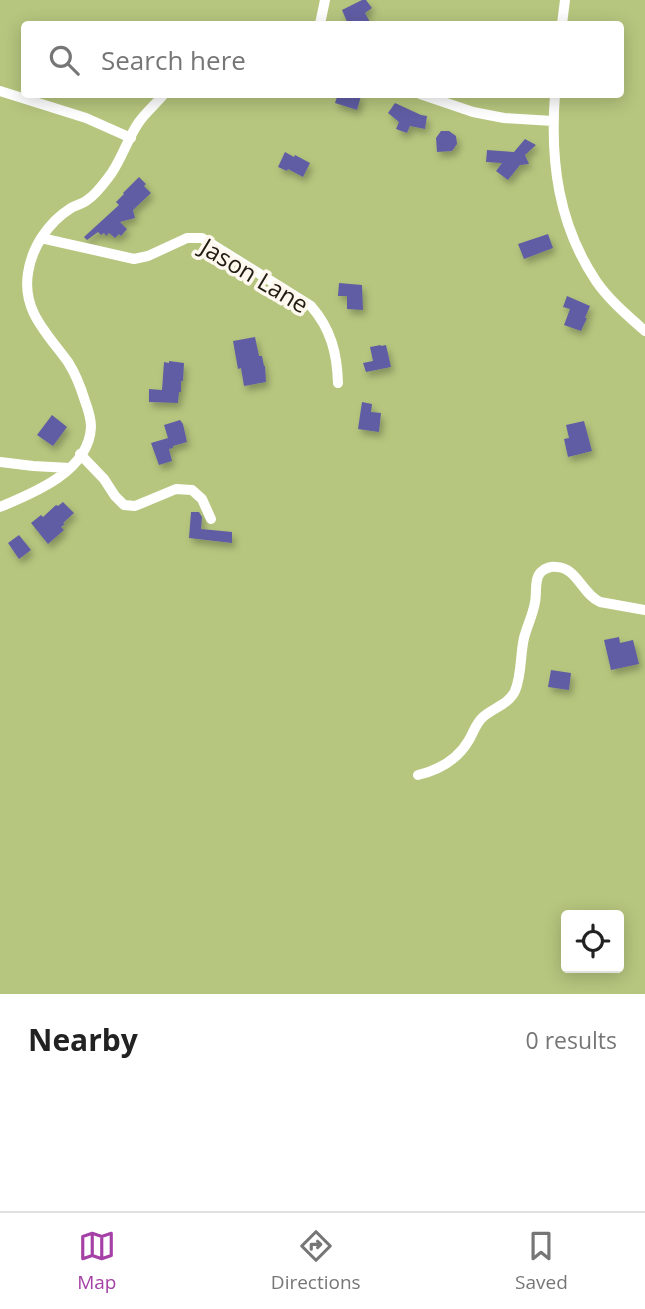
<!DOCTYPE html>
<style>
body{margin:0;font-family:"Open Sans",sans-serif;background:#f6f6f6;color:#222}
.controls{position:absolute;right:21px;bottom:21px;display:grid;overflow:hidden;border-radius:7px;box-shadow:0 4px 18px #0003}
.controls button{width:63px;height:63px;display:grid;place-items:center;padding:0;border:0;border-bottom:2px solid #e0e0e0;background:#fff;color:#222;font:35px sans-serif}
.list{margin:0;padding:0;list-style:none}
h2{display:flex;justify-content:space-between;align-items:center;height:91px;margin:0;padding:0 28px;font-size:30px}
h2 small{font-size:23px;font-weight:400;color:#767676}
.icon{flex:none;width:38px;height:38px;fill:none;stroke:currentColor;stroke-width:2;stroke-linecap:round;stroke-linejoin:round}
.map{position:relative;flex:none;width:645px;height:994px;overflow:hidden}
.search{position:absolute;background:#fff;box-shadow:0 4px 18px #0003;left:21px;right:21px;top:21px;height:77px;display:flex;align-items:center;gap:18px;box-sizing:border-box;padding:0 24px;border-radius:7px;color:#767676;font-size:26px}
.sheet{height:217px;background:#fff}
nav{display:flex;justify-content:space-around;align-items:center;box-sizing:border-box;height:98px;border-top:2px solid #e0e0e0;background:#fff;font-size:19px;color:#767676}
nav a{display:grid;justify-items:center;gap:4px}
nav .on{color:#a541a6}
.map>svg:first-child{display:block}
.green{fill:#b6c67e;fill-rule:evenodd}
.building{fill:#605da4;filter:url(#shadow)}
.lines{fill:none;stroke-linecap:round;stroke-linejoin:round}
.minor{stroke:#fff;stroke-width:10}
.labels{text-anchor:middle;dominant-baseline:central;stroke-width:7;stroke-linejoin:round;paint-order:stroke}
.street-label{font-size:24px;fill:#221d14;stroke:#fef8ee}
</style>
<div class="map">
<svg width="645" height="994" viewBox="0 0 645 994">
<defs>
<filter id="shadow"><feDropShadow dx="3" dy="5" stdDeviation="3.5" flood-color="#0004"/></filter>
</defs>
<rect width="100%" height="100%" fill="#f9e9d1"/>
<path class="green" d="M0,0H645V994H0ZM24,24H620V94H24ZM566,915H619V968H566Z"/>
<path class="building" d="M362,0H366L372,8L365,13L371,24H356L354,21L348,24L342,10Z
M338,94H356L361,96L357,110L335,103Z
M395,103L421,115L427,116L425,129L410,126L407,133L396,129L399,122L388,113Z
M441,131H449L456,136L457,144L452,151L437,152L436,138Z
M525,139L536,145L525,155L529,164L520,165L508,180L496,171L502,163L486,162L487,150L514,152Z
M285,152L294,157L295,155L310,163L303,177L288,169L287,171L278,167Z
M139,177L146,184L144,186L151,193L133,210L135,218L120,222L127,229L121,236L119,234L115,238L109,233L106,236L104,233L101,235L98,232L87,240L84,237L119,205L116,202L124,194L123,193Z
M548,234L553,248L524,259L518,244Z
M339,283L362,285L363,310L347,309V296H338Z
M567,296L590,306L585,318H587L581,331L564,325L570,309L563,307Z
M255,337L259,356H262L264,366H265L266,382L244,386L241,368L238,369L233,341Z
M381,345V346L386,345L391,367L366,372L363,363L373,361L370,347Z
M169,361L184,363L183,381H181V392H179L178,403L149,402V389L162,390L164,362L169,363Z
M362,402L372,404L371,412L381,413L379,432L358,429Z
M52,415L67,427L53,446L37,435Z
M180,420L183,424L187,442L173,446V448L169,449L172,461L159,465L151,443L168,438L164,425Z
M584,421L592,451L568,457L564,439L569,438L566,425Z
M63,502L74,513L63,523L65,524L61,527L64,530L48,544L31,523L41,515L43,517L56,505L58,506Z
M191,512H199L202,517L201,529L232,532V543L189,538Z
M19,535L31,550L19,559L8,543Z
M619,637L620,643L633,640L639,664L611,670L604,640Z
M551,670L571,673L569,690L548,687Z"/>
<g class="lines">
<path class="minor" d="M320,24L325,0
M562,24L565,0
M0,91L86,118L131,138
M420,94L473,112L504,118L553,121
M555,94C550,161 558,224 596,281C609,300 628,316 645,331
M41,238L134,259L148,256L187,238H202L311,306C331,329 337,353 338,383
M80,454L104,479L115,496L124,505L135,506L176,489L192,490L202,499L211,519
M0,462L33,466L70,468
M0,507C34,493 89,471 91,427C91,418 88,409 85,401C81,388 75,373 68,362C47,333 22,311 28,273C32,246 49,222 71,208C76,205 82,204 86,201C94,196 102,186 108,178C121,162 127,139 139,122C146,112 156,104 164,94
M418,775C439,770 458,759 469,740C473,733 476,723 483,717C493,708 509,704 515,691C522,674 520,655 524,638C527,626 533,615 535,602C537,594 534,578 541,572C545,568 552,566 556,567C577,567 582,594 600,602L645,610"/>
</g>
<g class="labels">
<g class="street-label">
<text transform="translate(255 275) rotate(31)">Jason Lane</text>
</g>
</g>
</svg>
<div class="controls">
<button><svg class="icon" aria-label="locate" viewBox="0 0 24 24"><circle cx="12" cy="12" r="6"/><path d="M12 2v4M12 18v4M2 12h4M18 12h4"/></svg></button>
</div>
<div class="search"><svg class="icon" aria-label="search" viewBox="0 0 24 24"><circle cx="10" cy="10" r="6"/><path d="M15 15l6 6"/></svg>Search here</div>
</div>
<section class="sheet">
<h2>Nearby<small>0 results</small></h2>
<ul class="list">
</ul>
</section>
<nav>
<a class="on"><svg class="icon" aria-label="map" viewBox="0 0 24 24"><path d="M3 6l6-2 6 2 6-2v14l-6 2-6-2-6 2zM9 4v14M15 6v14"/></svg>Map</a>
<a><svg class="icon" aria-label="directions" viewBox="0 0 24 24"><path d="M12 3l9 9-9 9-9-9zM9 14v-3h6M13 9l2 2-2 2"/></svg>Directions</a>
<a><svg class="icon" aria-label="saved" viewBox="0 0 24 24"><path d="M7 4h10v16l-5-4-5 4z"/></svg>Saved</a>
</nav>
